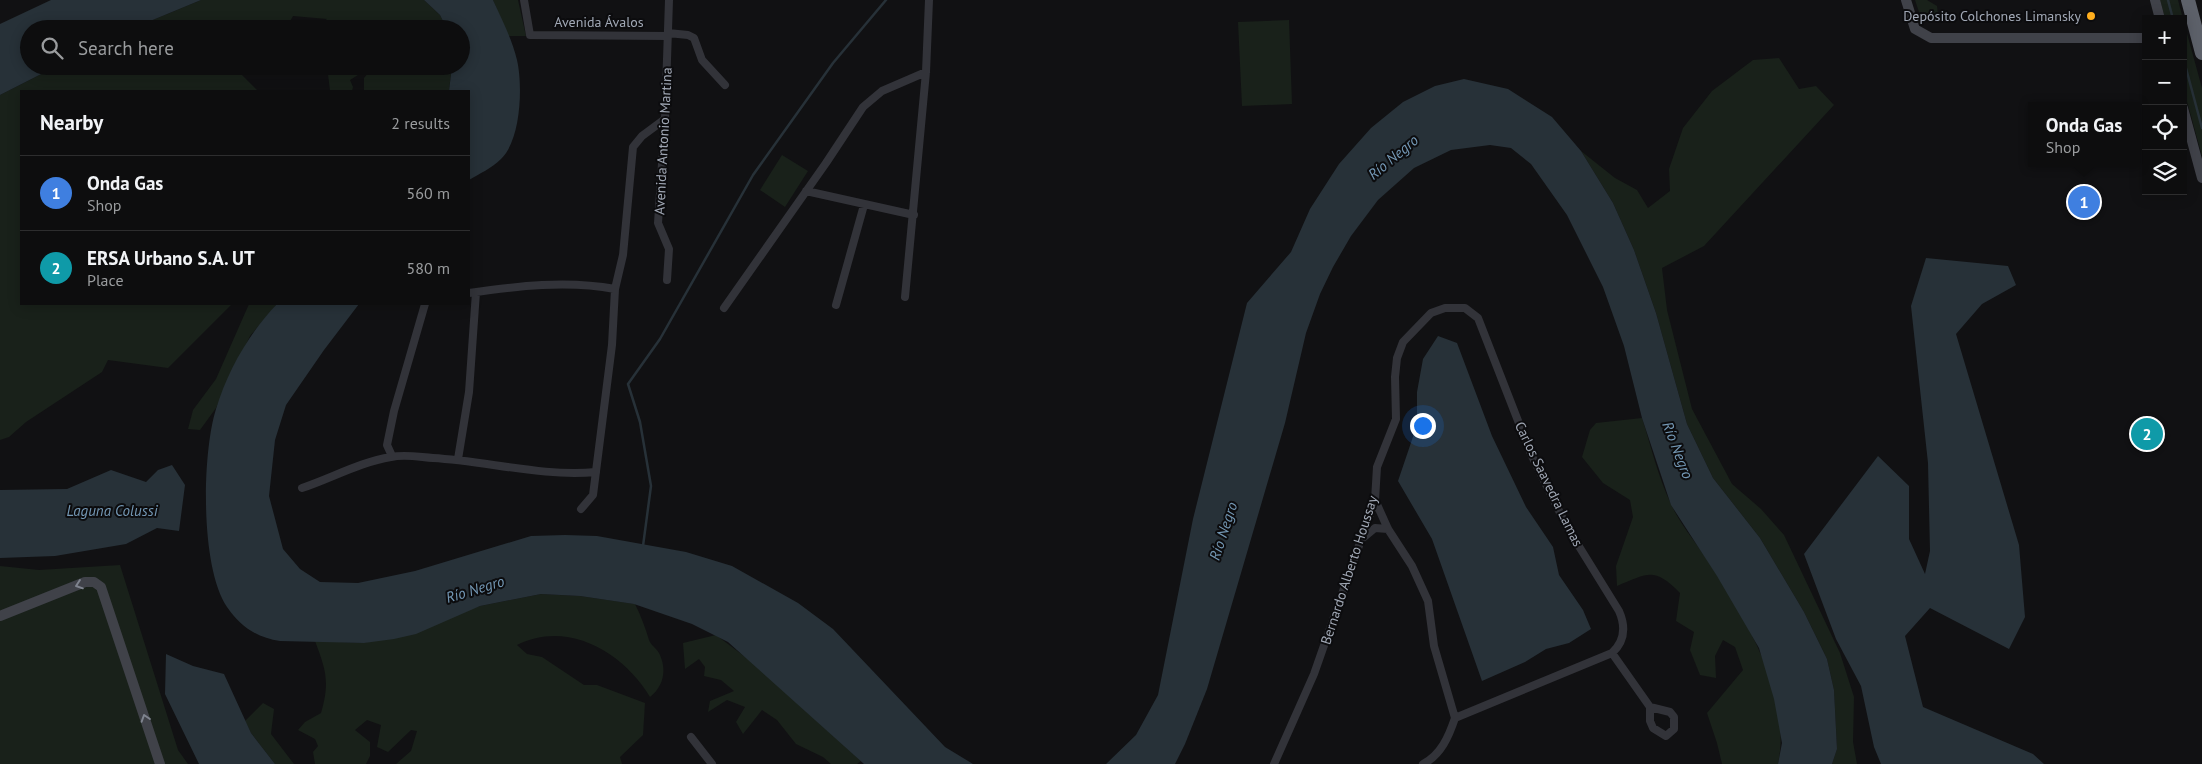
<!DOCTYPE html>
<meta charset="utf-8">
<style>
body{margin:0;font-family:"PT Sans",sans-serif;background:#161617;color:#f1f3f6}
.controls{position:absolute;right:15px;top:15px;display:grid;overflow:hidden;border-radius:0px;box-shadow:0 2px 12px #0003}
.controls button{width:45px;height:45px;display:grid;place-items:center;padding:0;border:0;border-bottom:1px solid #2d2d2e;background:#0d0d0e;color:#f1f3f6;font:25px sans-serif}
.you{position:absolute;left:1422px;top:425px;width:18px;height:18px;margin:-12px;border:4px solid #fff;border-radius:50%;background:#1a73e8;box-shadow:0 0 0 8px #1a73e833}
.badge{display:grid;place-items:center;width:32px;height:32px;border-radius:50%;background:#7c3aed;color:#fff;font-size:16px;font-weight:700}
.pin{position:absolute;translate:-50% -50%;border:2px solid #fff;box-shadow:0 1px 5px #0006}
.popup{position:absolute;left:2028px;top:102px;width:112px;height:65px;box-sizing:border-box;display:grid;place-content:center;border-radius:0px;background:#0d0d0e;filter:drop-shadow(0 1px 4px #0005);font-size:16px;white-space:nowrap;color:#9a9c9e}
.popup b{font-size:19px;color:#f1f3f6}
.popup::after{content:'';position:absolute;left:50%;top:100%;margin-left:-10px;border:10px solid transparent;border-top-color:#0d0d0e}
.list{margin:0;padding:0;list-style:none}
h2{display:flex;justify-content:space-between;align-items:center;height:65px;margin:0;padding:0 20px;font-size:21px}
h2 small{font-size:16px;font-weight:400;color:#9a9c9e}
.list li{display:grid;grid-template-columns:32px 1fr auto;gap:15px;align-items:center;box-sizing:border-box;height:75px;padding:0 20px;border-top:1px solid #2d2d2e}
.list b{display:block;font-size:19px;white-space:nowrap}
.list p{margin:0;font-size:16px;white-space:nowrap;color:#9a9c9e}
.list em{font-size:16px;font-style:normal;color:#9a9c9e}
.icon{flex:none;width:28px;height:28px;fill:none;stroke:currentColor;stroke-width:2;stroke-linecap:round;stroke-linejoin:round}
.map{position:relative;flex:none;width:2202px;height:764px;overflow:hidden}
.search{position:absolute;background:#0d0d0e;box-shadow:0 2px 12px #0003;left:20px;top:20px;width:450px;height:55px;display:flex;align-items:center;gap:12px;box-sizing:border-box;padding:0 18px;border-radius:28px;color:#9a9c9e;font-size:19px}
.panel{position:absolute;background:#0d0d0e;box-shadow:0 2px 12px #0003;left:20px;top:90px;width:450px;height:215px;border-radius:0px}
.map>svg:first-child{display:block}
.green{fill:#19211a}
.water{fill:#273138}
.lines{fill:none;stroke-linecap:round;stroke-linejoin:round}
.stream{stroke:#273138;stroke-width:2.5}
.street{stroke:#323339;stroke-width:8}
.secondary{stroke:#404249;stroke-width:10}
.highway{stroke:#5d616a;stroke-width:14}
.oneway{stroke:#7f848f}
.poi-dot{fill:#ffae1d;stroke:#0c0c0e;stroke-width:2}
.labels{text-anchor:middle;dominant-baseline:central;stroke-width:4;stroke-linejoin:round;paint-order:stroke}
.poi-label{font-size:14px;fill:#a1a8b5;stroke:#0c0c0e;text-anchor:end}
.street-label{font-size:14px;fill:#a1a8b5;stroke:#0c0c0e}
.water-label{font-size:15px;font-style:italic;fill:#7498b5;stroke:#0c0c0e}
</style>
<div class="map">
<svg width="2202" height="764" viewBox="0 0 2202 764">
<rect width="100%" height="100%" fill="#111113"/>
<path class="green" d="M201,0H424L440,15L447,29H313L327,19L293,16L286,29H131Z
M493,0H518L526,36H508Z
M1915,0H1927L1937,6L1938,15L1931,19L1921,18Z
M2160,0H2178L2183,19H2165Z
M2183,19L2202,88V156L2183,87Z
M1289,20L1292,104L1242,106L1238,22Z
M1779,58L1799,89L1816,86L1834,105L1704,246L1662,268L1667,310L1692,409L1732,484L1761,509L1784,535L1840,653L1854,697L1853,742L1857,764H1832L1837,749L1834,690L1827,659L1804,612L1760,538L1713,478L1687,424L1656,313L1634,250L1613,203L1581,151L1615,178L1637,190L1648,208L1670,191L1669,169L1683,128L1712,91L1753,60Z
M57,66H233L258,91H21V304H232L168,368L108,360L102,372L26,422L9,437L0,440V95Z
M327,66H361L358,75L350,80L353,87L352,91H330Z
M374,66H452L449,91H364V78Z
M782,155L808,171L785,207L760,190Z
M249,304H277L250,336L216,408L200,430L188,429L193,410L216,379Z
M1642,418C1651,446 1658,477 1671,504C1679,522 1693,539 1704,555C1742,613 1793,692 1778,764H1722L1717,743L1707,713L1743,670L1735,647L1723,640L1715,656L1716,678L1700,675L1690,650L1694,632L1676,621L1680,593C1654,567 1649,573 1617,586L1616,566L1633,517L1630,500L1603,483L1582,457L1590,430L1596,423Z
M120,565L178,750L188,764H0V566L39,570Z
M541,594L580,596L635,604C641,616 645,627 649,640C651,646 658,649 660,655C667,671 663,687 650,697C624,653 568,619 517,645L527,654L542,657L584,685H597L645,703L643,735L620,757L622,764H396L411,751L417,731L411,730L388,752L377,747L381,725L367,720L355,730L370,742V756L366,764H315L313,752L318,746L315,739L298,730L305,722L321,713C330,682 326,670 315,641L364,643L480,606Z
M716,635L752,662L861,761L857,764H831L823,757L796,744L777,720L762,710L743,734L736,722L745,707L727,700L708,712L710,701L734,691L721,680L704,676L705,667L699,659L685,669L683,643Z
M263,703L274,709L271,734L294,764H275L251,733L245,721Z"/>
<path class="water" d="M51,0H201L131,29H29V66H57L0,95V24Z
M424,0H493C502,20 512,39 517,60C523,86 521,140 501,159C492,168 479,174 469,180V91H449L452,66H461V29H447L440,15Z
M1464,79L1508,89L1552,117L1581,151L1613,203L1634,250L1656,313L1687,424L1713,478L1760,538L1804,612L1827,659L1834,690L1837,749L1832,764H1778L1782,743L1774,699L1759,648L1717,576L1671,505L1642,418L1624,346L1603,287L1567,215L1531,164L1511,148L1490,145L1451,150L1414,168L1378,200L1351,236L1333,267L1320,294L1306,333L1285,423L1207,689L1185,744L1175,764H1106L1136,735L1158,695L1193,519L1247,303L1291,252L1310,209L1339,164L1371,128L1403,102L1435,86Z
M1926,258L2008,266L2016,285L1982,304L1956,334L2019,545L2025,617L2009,649L1930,608L1905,636L1923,707L2033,754L2044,764H1881L1874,747L1861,686L1836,639L1804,554L1878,456L1909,486V539L1925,574L1930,551L1928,463L1911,306Z
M277,304H359L324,350L286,405L275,440L269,496L283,549L300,569L320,582L358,583L415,571L531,536L565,535L597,536L686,552L732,566L798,603L833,629L945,747L973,764H864L728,642L692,624L634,604L580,596L541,594L480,606L416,634L394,639L364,643L280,641C257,638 240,626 227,607C200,567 202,454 216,409C228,370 249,333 277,304Z
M1438,336L1457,343L1492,436L1526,507L1553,547L1559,575L1583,610L1591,629L1569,643L1546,649L1525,662L1482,681L1432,539L1398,481L1417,425V392L1423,359Z
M172,465L185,485L179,531L157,528L126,544L55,556L0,558V490L67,489L111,470L146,482L158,470Z
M166,654L193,666L224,674L251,733L275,764H199L165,694Z"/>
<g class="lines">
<path class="stream" d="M2168,0L2173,19
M2183,57L2202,128
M643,546L651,486L640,422L628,384L660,339L753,175L833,63L886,0"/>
<path class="street" d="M524,0L530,35L668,36
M668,33L688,35L694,38L702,60L725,85
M806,191L914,215
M667,280L669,249L658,223L665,119L669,0
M469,293C517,286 567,280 615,289
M905,297L926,72L929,0
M836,305L864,205
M724,308L826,163L863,107L882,91L926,72
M392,456L387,445L394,411L425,304
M458,459L469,392L476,292
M302,488C332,478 360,462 391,457C405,454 419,457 433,458C487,461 542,477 596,472
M1375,500L1388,529L1412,566L1428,601L1434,646L1455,718
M581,509L593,495L612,345L615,289L623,255L633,147L642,136L665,119
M1363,538L1375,528L1388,529
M1612,653L1650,707V721L1653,728L1666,736L1674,729V717L1670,712L1650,707
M691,737L712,764
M1274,764L1314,674L1375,500L1377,467L1396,419L1395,377L1397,358L1403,342L1431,313L1445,308H1465L1478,318L1531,454L1567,527L1619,611C1626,627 1625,641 1612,653L1455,718C1449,736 1441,755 1423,764"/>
<path class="secondary" d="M1906,0L1915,29L1931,38H2146
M2155,0L2160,19
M2183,108L2202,178
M0,616L85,582H94L101,587L160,764"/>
<path class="highway" d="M2188,0L2202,53"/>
</g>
<defs><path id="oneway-chevron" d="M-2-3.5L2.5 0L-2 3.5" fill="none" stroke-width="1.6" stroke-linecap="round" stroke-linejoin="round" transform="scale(1.25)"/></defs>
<g class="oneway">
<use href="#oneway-chevron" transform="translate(79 585) rotate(161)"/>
<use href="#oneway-chevron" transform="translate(145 718) rotate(-108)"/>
</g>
<circle class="poi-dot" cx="2091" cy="16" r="5"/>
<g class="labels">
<g class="poi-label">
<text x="2081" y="16">Depósito Colchones Limansky</text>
</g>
<g class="street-label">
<text x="599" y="22">Avenida Ávalos</text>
<text transform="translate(663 141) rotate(-87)">Avenida Antonio Martina</text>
<text transform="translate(1549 484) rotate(64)">Carlos Saavedra Lamas</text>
<text transform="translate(1349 570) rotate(-72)">Bernardo Alberto Houssay</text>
</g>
<g class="water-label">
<text transform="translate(1393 157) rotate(-40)">Río Negro</text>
<text transform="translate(1678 450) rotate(69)">Río Negro</text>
<text x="112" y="510">Laguna Colussi</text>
<text transform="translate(1223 531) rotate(-72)">Río Negro</text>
<text transform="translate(475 589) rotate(-17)">Río Negro</text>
</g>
</g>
</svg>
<div class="controls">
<button>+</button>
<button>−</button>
<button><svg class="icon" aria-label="locate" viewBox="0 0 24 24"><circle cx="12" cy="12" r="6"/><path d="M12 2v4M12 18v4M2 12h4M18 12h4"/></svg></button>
<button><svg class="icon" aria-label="layers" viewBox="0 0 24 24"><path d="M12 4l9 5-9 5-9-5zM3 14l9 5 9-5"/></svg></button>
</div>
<div class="you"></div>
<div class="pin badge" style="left:2084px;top:202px;background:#3f7fe0">1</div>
<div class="popup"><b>Onda Gas</b>Shop</div>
<div class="pin badge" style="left:2147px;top:434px;background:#0f9aa8">2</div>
<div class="search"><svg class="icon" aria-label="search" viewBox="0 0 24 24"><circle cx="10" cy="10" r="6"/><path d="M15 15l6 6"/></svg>Search here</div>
<section class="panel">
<h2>Nearby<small>2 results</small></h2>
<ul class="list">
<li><span class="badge" style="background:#3f7fe0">1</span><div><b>Onda Gas</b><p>Shop</p></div><em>560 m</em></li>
<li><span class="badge" style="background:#0f9aa8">2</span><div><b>ERSA Urbano S.A. UT</b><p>Place</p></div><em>580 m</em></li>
</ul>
</section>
</div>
